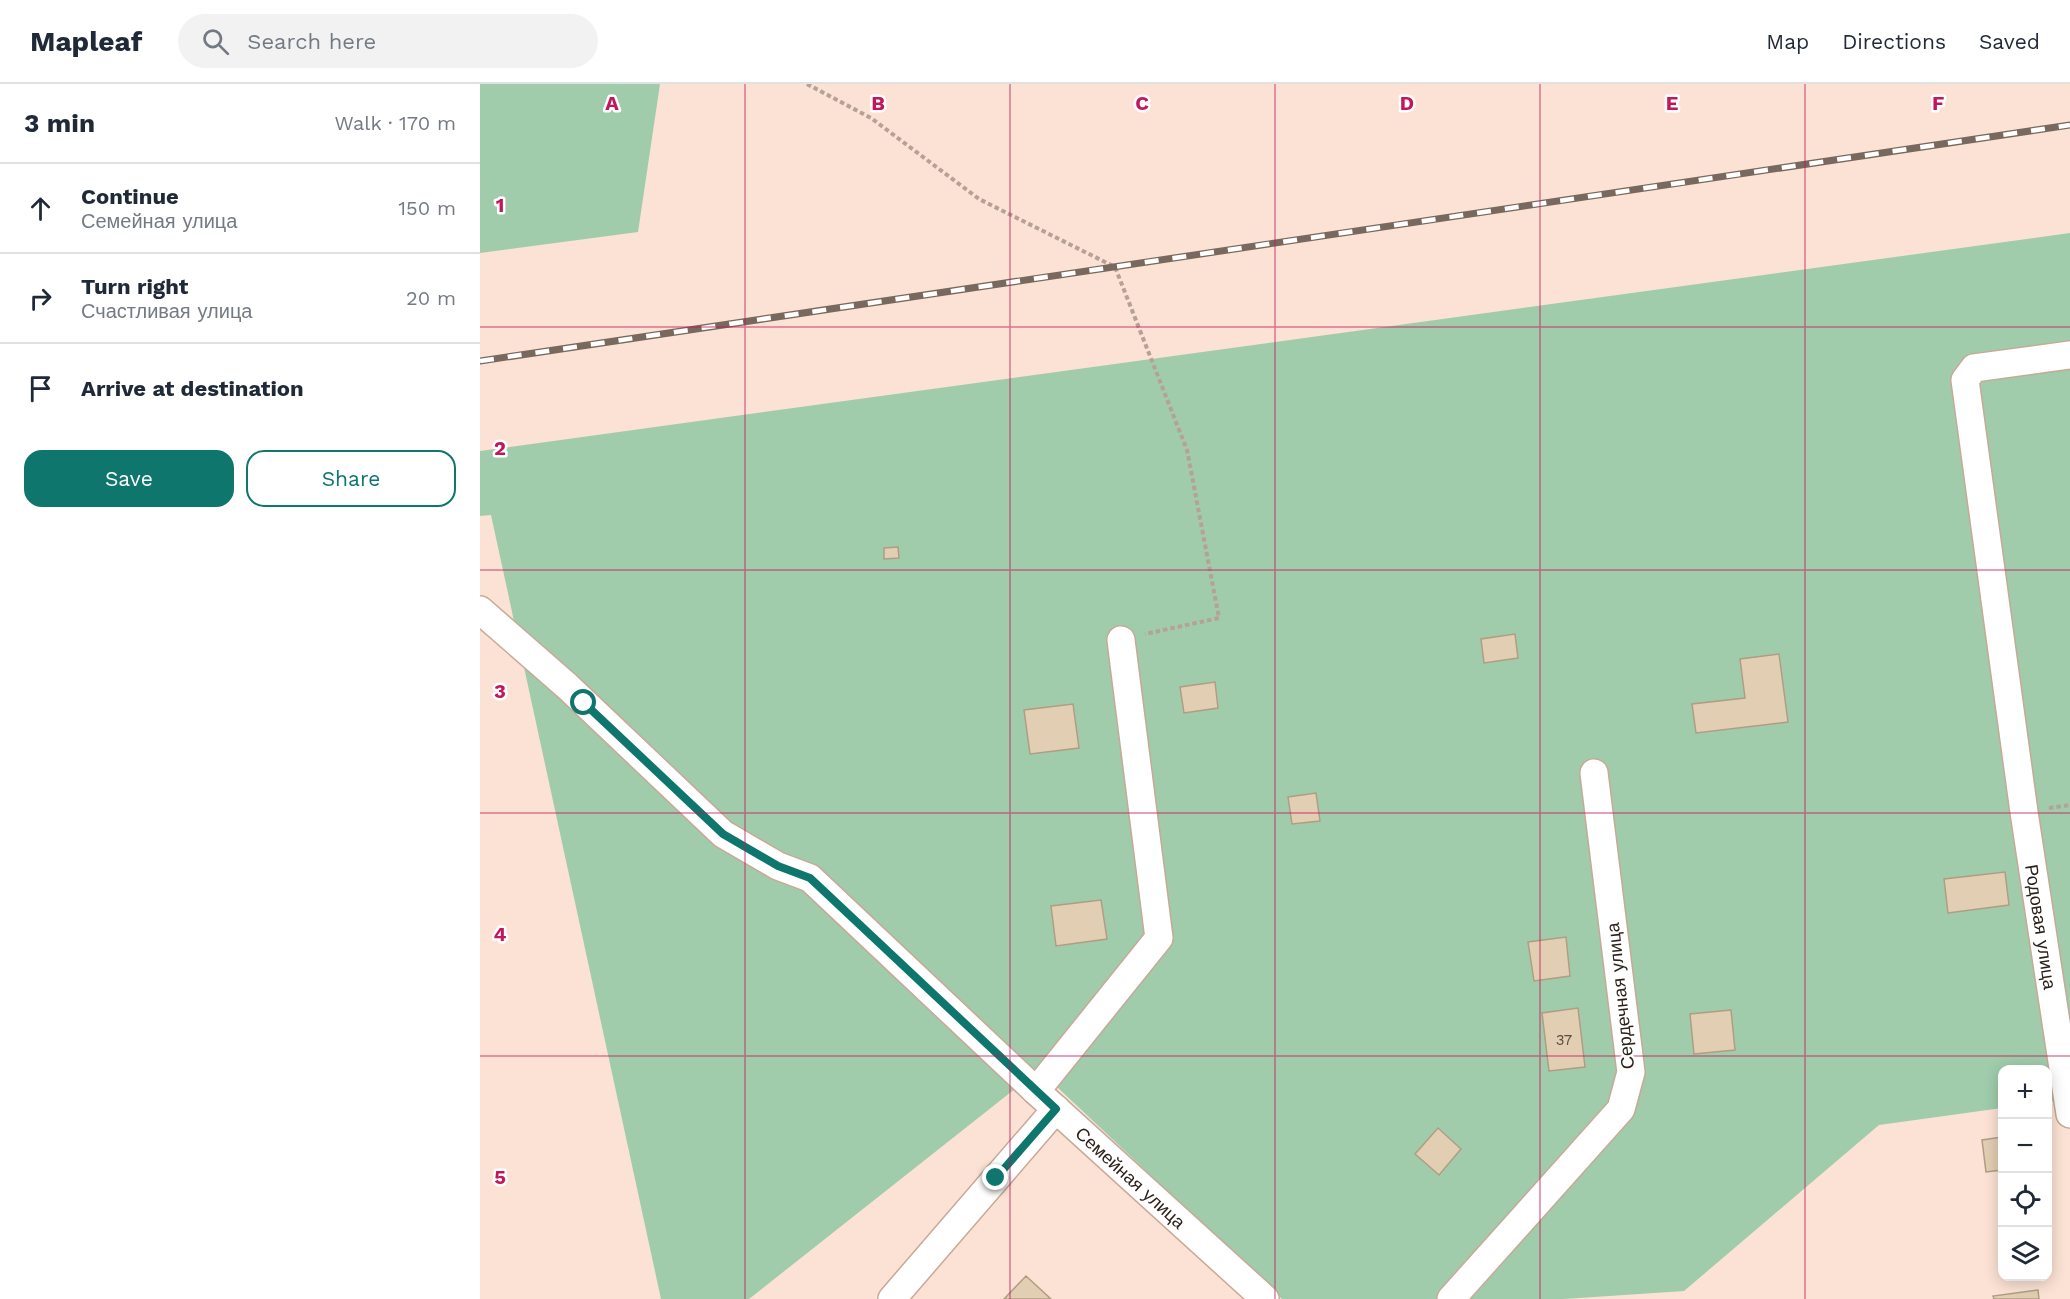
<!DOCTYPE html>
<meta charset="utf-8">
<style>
body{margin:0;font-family:"Work Sans",sans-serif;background:#f2f2f3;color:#1f2937}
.controls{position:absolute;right:18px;bottom:18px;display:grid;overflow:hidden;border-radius:12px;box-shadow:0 3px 15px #0003}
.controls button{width:54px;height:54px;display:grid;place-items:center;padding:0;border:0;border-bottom:2px solid #e0e1e3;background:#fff;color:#1f2937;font:30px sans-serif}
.stop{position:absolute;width:18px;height:18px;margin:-14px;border:4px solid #0f766e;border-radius:50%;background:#fff}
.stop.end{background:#0f766e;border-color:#fff;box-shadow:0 2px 6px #0008}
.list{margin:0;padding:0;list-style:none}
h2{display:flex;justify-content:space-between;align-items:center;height:78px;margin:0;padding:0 24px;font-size:26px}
h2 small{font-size:20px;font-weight:400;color:#747a83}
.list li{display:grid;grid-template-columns:39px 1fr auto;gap:18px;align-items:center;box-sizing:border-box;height:90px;padding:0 24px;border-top:2px solid #e0e1e3}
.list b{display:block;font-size:22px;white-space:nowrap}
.list p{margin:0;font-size:20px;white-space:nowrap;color:#747a83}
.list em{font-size:20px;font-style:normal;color:#747a83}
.actions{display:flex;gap:12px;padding:18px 24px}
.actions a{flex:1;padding:14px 0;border:2px solid #0f766e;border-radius:18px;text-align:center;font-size:21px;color:#0f766e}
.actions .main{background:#0f766e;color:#fff}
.icon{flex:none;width:33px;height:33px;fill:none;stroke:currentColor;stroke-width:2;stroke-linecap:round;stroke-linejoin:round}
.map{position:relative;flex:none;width:1590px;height:1215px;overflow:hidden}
header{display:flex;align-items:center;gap:36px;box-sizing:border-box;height:84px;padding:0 30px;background:#fff;border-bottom:2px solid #e0e1e3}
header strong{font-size:28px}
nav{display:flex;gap:33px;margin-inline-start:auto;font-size:21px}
.search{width:420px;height:54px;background:#f2f2f3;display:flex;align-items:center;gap:15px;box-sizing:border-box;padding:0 21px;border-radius:33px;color:#747a83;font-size:22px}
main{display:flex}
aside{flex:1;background:#fff}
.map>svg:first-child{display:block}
.green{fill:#a0ccac}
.building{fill:#e2ceb3;stroke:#b09d83;stroke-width:1.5}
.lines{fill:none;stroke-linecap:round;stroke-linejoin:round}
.minor-casing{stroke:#c7a998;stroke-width:30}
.path{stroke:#b5a195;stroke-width:4;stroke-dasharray:4.5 3;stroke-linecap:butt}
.minor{stroke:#fff;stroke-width:27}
.rail-casing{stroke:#78685e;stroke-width:7}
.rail{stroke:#fff;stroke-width:4.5;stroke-dasharray:14;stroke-linecap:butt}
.route{stroke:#0f766e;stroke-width:8}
.grid{fill:none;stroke:#c2185b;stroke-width:1.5;stroke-opacity:0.55}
.labels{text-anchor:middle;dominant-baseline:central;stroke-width:5;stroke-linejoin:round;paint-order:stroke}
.number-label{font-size:15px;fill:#5a4c40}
.street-label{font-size:18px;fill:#2c211a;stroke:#fff}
.grid-label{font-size:20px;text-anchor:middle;font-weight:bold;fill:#c2185b;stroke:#fff;stroke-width:5;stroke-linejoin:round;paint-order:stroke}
</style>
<header>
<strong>Mapleaf</strong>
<div class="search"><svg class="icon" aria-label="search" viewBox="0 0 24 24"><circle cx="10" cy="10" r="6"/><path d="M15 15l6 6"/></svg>Search here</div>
<nav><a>Map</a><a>Directions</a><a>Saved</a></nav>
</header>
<main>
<aside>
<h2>3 min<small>Walk · 170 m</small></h2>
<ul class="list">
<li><svg class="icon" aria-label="ahead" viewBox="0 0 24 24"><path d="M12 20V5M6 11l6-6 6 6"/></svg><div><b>Continue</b><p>Семейная улица</p></div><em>150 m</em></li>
<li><svg class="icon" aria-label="right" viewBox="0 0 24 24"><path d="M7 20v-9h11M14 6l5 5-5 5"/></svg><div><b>Turn right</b><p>Счастливая улица</p></div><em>20 m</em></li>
<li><svg class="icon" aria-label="arrive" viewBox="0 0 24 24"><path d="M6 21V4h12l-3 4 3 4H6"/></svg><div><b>Arrive at destination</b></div></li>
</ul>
<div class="actions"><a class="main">Save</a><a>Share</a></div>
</aside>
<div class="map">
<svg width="1590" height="1215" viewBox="0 0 1590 1215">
<rect width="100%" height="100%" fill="#fbe2d4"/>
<path class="green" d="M0,0H180L158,148L0,169Z
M1590,149V1015L1568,1018V986H1522V1024L1399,1041L1204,1207L1084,1215H802L559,986L269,1215H181L11,431L0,432V367Z"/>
<path class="building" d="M418,463L419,474L404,475V464Z
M1035,550L1038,574L1004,579L1001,555Z
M1299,570L1308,638L1216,649L1212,620L1265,614L1260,575Z
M735,598L738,624L704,629L700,603Z
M593,620L599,664L550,670L544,626Z
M836,709L840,737L812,740L808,713Z
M1525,788L1529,821L1468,829L1464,795Z
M621,816L627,855L576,862L571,822Z
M1086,853L1090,892L1054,897L1048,858Z
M1098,924L1105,983L1069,987L1062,929Z
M1251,926L1255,966L1214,970L1210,930Z
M958,1044L981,1065L959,1091L935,1070Z
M1522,1053V1086L1506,1088L1502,1056Z
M546,1192L571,1215H524Z
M1558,1206L1559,1215H1514L1513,1212Z"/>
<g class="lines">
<defs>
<g id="minor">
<path id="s1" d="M1590,271L1494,284L1485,296L1544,728L1590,1030"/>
<path id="s2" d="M0,526L87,602L243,750L298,782L330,794L556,1007L785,1215"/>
<path d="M556,1007L679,854L641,556"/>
<path d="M412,1215L576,1025"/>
<path d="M971,1215L1141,1025L1151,988L1114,689"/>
</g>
</defs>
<use href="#minor" class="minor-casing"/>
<path class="path" d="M327,0L391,34L499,115L635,183L707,366L739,534L665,550
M1569,724L1590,721"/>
<use href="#minor" class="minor"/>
<defs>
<path id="rail" d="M0,277L1590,41"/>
</defs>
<use href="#rail" class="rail-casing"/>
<use href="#rail" class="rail"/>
</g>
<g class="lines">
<path class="route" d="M104,619L243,750L298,782L330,794L576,1025L516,1094"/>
</g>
<path class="grid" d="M265,0V1215M530,0V1215M795,0V1215M1060,0V1215M1325,0V1215M0,243H1590M0,486H1590M0,729H1590M0,972H1590"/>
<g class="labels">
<g class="number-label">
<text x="1084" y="956">37</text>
</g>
<g class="street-label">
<text stroke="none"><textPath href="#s1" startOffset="664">Родовая улица</textPath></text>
<text transform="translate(1140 912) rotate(-96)">Сердечная улица</text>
<text stroke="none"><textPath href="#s2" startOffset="867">Семейная улица</textPath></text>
</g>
</g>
<g class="grid-label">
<text x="132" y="26">A</text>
<text x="398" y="26">B</text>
<text x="662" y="26">C</text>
<text x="927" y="26">D</text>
<text x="1192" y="26">E</text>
<text x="1458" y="26">F</text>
<text x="20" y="128">1</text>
<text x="20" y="371">2</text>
<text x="20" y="614">3</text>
<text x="20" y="857">4</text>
<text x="20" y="1100">5</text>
</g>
</svg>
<div class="controls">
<button>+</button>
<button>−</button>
<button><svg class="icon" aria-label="locate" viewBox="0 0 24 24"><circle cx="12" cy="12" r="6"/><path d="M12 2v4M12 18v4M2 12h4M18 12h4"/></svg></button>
<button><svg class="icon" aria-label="layers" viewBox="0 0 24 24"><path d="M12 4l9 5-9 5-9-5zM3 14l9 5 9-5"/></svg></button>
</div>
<div class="stop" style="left:104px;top:619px"></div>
<div class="stop end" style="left:516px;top:1094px"></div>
</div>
</main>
